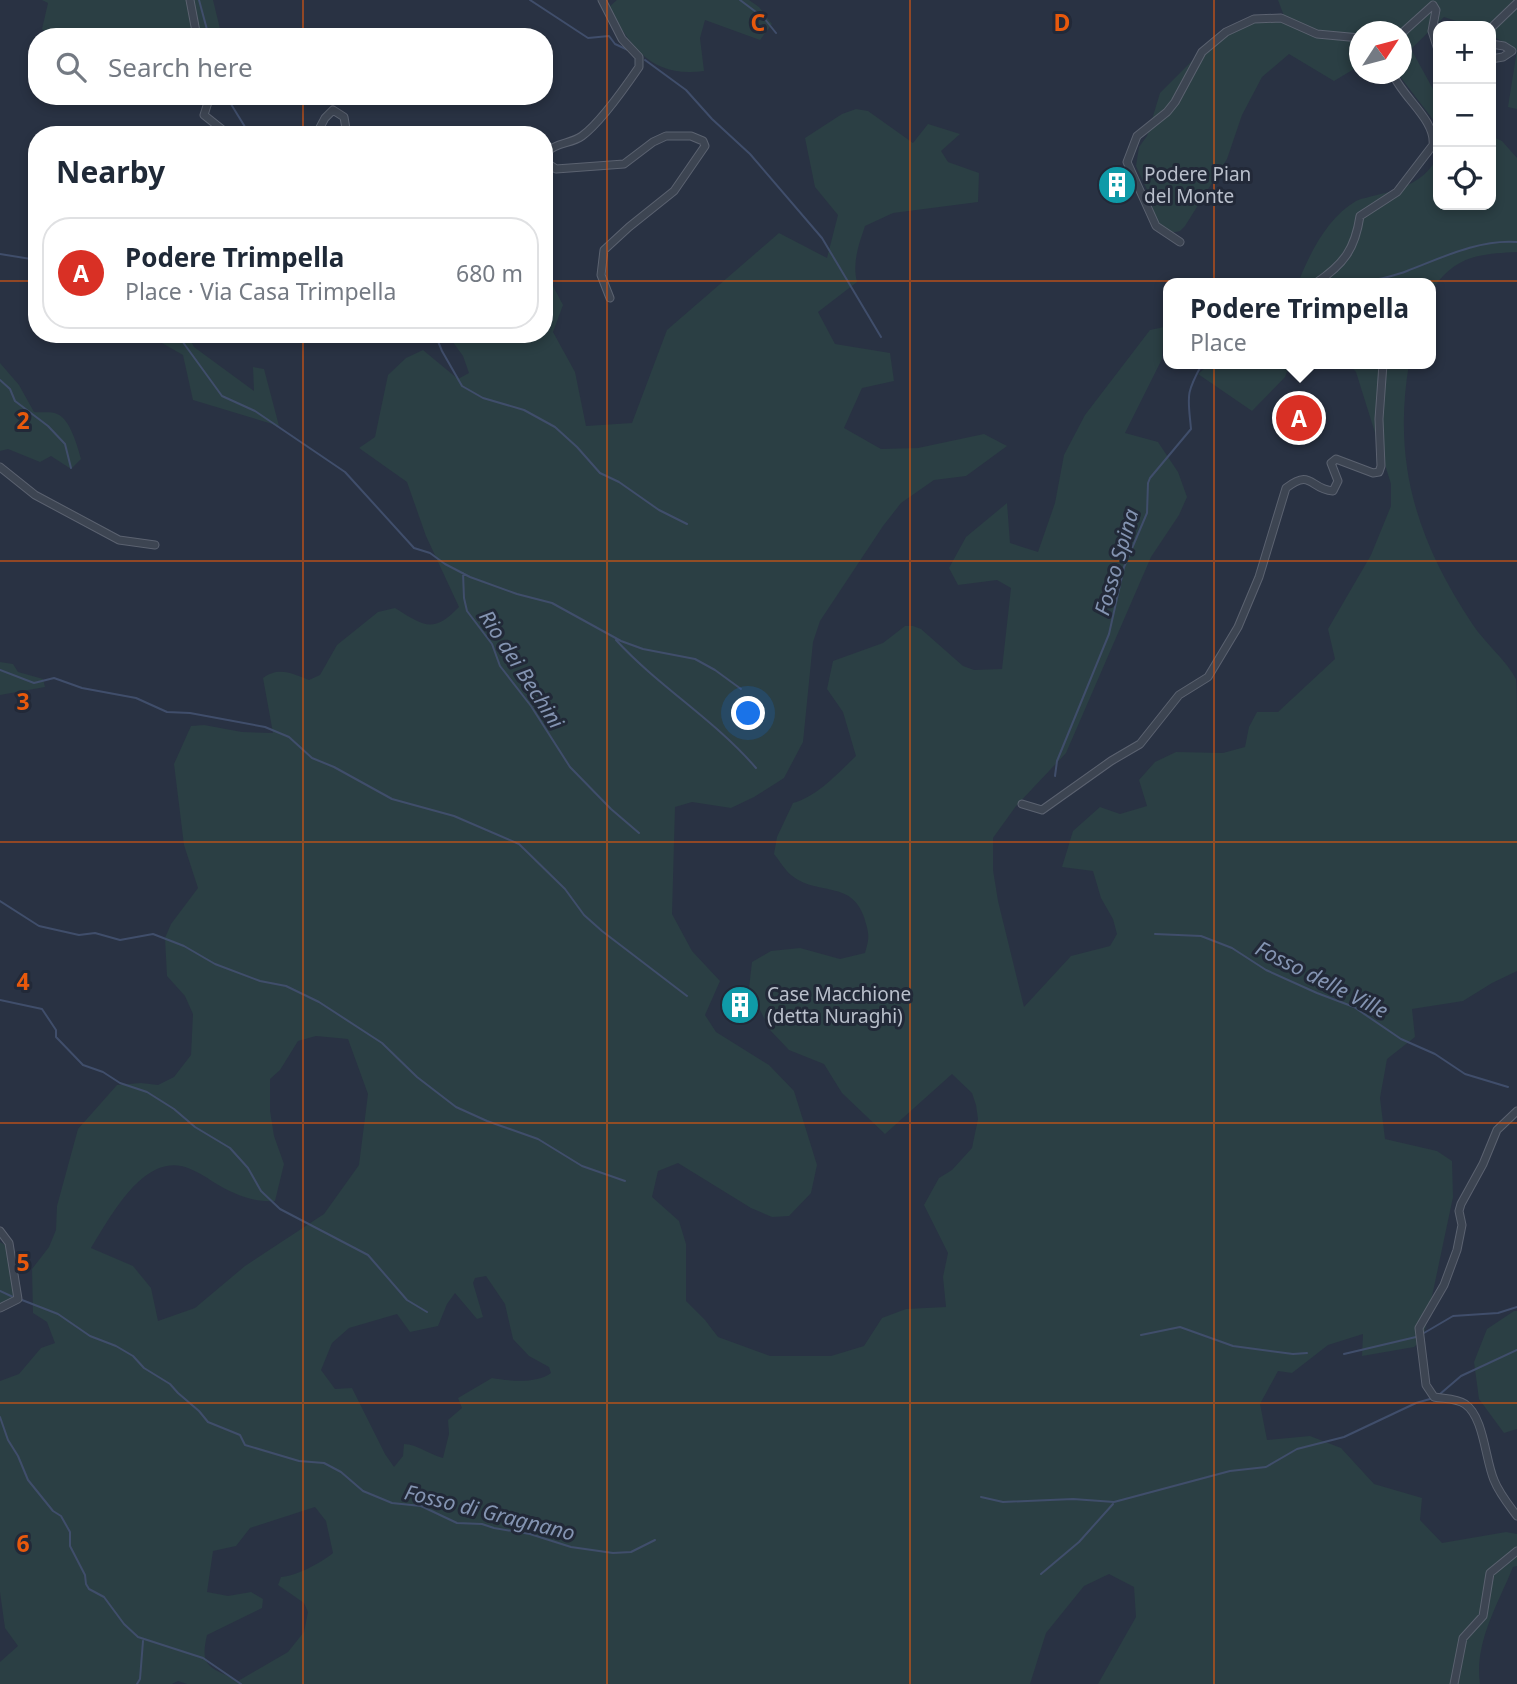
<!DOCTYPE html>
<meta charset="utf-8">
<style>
body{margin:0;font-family:"Noto Sans",sans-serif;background:#f2f2f3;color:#1f2937}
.controls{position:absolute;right:21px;top:21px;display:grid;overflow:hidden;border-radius:14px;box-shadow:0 4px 10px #0003}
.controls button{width:63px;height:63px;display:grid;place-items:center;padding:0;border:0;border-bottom:2px solid #e0e1e3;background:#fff;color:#1f2937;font:35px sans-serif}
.compass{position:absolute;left:1349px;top:21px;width:63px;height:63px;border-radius:50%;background:#fff;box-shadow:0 4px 10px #0003;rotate:54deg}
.you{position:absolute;left:749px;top:714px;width:24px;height:24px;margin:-18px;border:5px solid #fff;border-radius:50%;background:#1a73e8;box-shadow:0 0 0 10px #1a73e833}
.badge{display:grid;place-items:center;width:46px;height:46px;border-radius:50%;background:#d93025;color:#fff;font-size:23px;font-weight:700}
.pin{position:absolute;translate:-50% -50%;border:4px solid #fff;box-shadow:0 2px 7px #0006}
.popup{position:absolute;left:1163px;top:278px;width:273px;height:91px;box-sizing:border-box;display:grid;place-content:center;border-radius:14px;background:#fff;filter:drop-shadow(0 2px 5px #0005);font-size:23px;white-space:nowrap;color:#747a83}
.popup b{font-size:26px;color:#1f2937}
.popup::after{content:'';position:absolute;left:50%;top:100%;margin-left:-14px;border:14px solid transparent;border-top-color:#fff}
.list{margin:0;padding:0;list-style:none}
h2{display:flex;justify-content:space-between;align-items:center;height:91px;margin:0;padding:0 28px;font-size:30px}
h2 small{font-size:23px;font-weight:400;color:#747a83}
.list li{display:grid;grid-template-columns:46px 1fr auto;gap:21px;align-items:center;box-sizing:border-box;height:112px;margin:0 14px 14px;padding:0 14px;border:2px solid #e0e1e3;border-radius:28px}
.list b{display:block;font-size:26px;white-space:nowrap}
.list p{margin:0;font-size:23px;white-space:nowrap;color:#747a83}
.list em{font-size:23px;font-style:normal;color:#747a83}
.icon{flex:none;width:38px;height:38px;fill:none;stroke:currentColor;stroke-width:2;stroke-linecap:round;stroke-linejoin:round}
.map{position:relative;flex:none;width:1517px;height:1684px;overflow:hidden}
.search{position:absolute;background:#fff;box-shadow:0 4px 10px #0003;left:28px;top:28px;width:525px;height:77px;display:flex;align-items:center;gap:18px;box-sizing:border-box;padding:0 24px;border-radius:28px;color:#747a83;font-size:26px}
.panel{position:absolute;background:#fff;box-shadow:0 4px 10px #0003;left:28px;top:126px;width:525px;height:217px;border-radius:28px}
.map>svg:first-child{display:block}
.green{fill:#2b3f44;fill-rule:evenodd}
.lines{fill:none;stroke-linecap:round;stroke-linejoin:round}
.stream{stroke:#404e6b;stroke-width:2}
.minor-casing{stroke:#5b6270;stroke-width:9}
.minor{stroke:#3d4552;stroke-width:7}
.grid{fill:none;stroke:#e8590c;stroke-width:2;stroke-opacity:0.55}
.labels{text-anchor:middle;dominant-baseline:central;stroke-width:6;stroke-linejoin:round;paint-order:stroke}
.poi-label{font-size:19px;fill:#bac0cc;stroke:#222938;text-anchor:start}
.water-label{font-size:21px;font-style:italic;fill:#8494b2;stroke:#222938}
.grid-label{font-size:23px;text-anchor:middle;font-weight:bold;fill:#e8590c;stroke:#222938;stroke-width:6;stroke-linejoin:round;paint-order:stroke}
</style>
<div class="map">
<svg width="1517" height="1684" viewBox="0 0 1517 1684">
<rect width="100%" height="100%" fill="#293243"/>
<path class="green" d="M42,0H213L222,37H50L42,29L48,3Z
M617,0H749L759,7L772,24L760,40L705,20L700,38L704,71C652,78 631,48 609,7Z
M1278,0H1517V109L1508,107L1517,50L1491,35V26H1471L1444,17L1411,49L1433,89L1438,92V126L1398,74H1402V32H1360L1359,66L1334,81L1289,54L1262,77L1242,115L1227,159L1185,226L1180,231L1171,233L1161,228L1156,220L1149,194L1136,166L1139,147L1147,136L1160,93L1222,31L1255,15L1284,16Z
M856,109L868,111L913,143L928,124L960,134L941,151L948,162L979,173L978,202L893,213L865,226C859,244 852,262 857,282L818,312L835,344L890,353L894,381L862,388L844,428L881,449L918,448L984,434L1007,446L966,476L934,480L901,503L883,526L820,621L813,642L803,742L784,778L754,797L731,808L692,802L675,807L672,914L692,951L720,981L705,1015L716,1032L769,1065L794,1091L817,1165L811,1193L789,1216L772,1217L751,1208L678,1163L658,1171L652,1197L679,1221L686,1244V1301L705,1320L718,1337L770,1356H831L864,1346L882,1318L906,1309L946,1307L943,1277L948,1253L924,1205L939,1178L952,1170L972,1148L978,1119L976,1105L972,1093L952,1074L885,1134L842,1093L824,1064L789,1050L770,1030L749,988L752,962L771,951L800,948L840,959L865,953C870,936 869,934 864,917C852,880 816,896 791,875C785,870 779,860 774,854L777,837L793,803C818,796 837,774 856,756L843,712L827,689L833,661L883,643L905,626H913L921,629L963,666L974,670L1002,669L1011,588L997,580L958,585L949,568L966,537L1007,503L1010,543L1038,552L1055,503L1064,455L1085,415L1150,330L1164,327L1162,359L1125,433L1158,442L1178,472L1187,497L1179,515L1151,557L1066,753L1016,806L993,838V870L998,901L1024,1007L1071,956L1110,946L1117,934L1113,919L1101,898L1093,871L1062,867L1073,831L1100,807L1120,814L1147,806L1139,780L1155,762L1176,752L1223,753L1245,747L1249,727L1257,712H1278L1335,659L1328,629L1371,555L1391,506V484L1356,372L1349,364H1409C1392,465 1418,542 1473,625C1485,643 1506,660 1516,679C1517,687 1517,725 1517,737C1517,815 1517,893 1517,971L1492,983L1463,1001L1412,1009L1415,1037L1387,1059L1380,1098L1385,1139L1437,1151L1452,1161L1453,1197L1423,1339L1414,1347L1362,1356L1363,1334L1328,1345L1292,1373L1278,1371L1260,1404L1267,1440L1310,1436L1341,1448L1374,1484L1422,1498L1420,1520L1442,1543L1506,1532L1517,1534V1566L1513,1567C1498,1604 1474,1643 1480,1684H1098L1136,1617L1134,1587L1109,1574L1084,1586L1046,1633L1030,1684H187L178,1681L172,1684H0V1662L18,1646L5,1628L0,1592V1381L19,1374L41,1348L55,1343L47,1322L33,1313L32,1269L49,1247L56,1230L57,1206L78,1129L117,1085L141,1083L158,1085L174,1077L191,1055L193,1014L185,996L167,976L165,938L171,924L198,888L184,845L174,764L191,726L204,725L242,732L273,733L263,678C279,666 293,674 309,680L320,675L337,645L378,612L395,608C424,626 433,634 459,607L426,536L407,482L359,448L375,437L388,375L406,358L423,350L458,379L469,373L463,356L447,334H544V269L563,305L553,332L575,372L586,426L632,423L667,330L779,233L827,258L838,215L815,187L805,138L842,114ZM316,1036L348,1039L368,1094L359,1165L324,1214L245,1266L195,1308L158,1321L151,1288L133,1266L91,1248C109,1220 140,1158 181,1166C192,1168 206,1177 215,1183C233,1194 255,1203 275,1201L284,1164L274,1136L270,1111V1079L280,1070L298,1041ZM486,1276L505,1304L513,1339L529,1356L549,1367L551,1373C537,1384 509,1381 492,1378L458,1398L462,1408L448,1420L449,1434L443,1458C430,1455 417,1444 404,1444L403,1456L394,1467L385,1454L352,1388L335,1389L321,1370L332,1343L349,1328L397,1314L410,1332L438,1326L447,1304L455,1293L477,1319L483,1317L473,1283L475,1278ZM315,1507L326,1521L333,1553C323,1562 294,1577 281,1577L278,1585L304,1603L308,1612L304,1632L288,1652L238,1681C211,1667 199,1669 207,1635L262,1608L263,1599L251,1592L228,1596L207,1592L213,1551L236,1546L250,1528Z
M1491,136L1502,141L1517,158V252C1477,254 1454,256 1430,293V283H1298C1310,253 1327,218 1356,201C1362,198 1370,197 1377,195C1402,189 1426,181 1438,156V205H1491Z
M163,334H187L194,347L254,391L253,367L264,369L279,426L193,400L183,355L153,338Z
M0,363L19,385L34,412C41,413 51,411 57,414C70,418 78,448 81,459L71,469L51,456L40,462L8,449L0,451Z
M1210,364H1290L1285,377L1252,411L1198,374Z
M0,662L13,664L18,672L43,679L45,687L0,695Z
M0,1242L7,1246L14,1299L0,1303Z
M1514,1311H1517V1429L1504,1433L1479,1399L1474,1362L1487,1329Z"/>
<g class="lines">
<path class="stream" d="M199,0L209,37
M530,0L588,38L609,36L615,44L628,50
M740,0L764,18L776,33
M645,60L686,90L712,119L750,154L822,238L881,337
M226,96L250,135
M0,254L37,260
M1359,283C1375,280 1392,277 1407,271C1441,258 1479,239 1517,242
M177,334L222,396L255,411L345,472L414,548L430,553L445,564L470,577L517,594L552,603L621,641L643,649L695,659L715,670L741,689
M435,334L442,351L462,386L483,398L524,410L555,427L577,447L600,473L619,482L659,510L687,524
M0,380L10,389L15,401L48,426L65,444L71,468
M463,573L464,598L467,611L492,644L500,666L531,706L570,767L611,809L639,833
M616,640C659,687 715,720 756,768
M0,670L34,683L54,678L82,688L136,698L167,712L190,713L265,727L289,737L312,758L334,767L392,799L454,816L519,844L565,889L584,915L602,931L687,996
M1055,776L1057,761L1109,634L1124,567L1147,513L1148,483L1150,478L1191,429C1188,396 1185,395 1202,364
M0,901L39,926L79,935L95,933L120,940L153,934L184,946L215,964L260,981L286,986L319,1002L382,1043L417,1077L456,1107L487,1121L538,1139L582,1166L625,1181
M1155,934L1201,936L1232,948L1266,970L1317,993L1354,1007L1401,1039L1435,1054L1465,1074L1508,1087
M0,1000L42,1009L56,1030V1037L83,1065L103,1072L120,1083L147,1092L174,1109L195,1127L230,1148L248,1168L261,1191L280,1209L368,1255L407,1300L427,1312
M0,1291L13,1297
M22,1300L58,1314L90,1336L116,1346L133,1356L144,1368L170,1384L178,1393L199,1411L208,1422L240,1435L245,1445L299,1461L324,1463L341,1472L363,1491L392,1503L421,1506L457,1523L482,1524L494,1528L530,1534L571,1547L613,1553L631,1552L655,1540
M1424,1333L1453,1316L1498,1313L1517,1307
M1141,1335L1180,1327L1233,1346L1293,1354L1307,1353
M1344,1354L1416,1337
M1440,1394L1461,1376L1517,1350
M0,1417L8,1440L18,1456L28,1480L53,1511L61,1516L70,1532V1546L85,1575L86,1584L89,1589L104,1597L124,1624L138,1637L203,1658L241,1684
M981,1497L1003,1502L1073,1499L1114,1502L1230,1471L1266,1467L1297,1449L1344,1437L1416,1403L1430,1399
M1041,1574L1079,1542L1113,1504
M137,1684L140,1679L143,1641"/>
<defs>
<path id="minor" d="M190,0L197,37
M602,0L622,39L639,57V67C626,86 600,123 582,136C571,144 557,142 547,152V163L556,169L624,164L653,142L666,136H691L703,141L705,146L674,191L629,227L604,250L601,275L610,298
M1491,28L1517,3
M1402,33L1433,5L1436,10L1432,31L1438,50
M1491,44L1504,46L1512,51L1503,57L1491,59
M210,96L204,115L229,135
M316,135L325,118L333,110L344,117L347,135
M1180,242L1156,226L1127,162L1137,136L1167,112L1175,102L1202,52L1226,32L1254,19L1281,18L1317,34L1360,38
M1316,283C1344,264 1355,249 1360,216L1397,192L1433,145C1436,120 1402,97 1393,74
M0,467L35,495L119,540L155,545
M1022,804L1042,810L1111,761L1140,744L1179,695L1208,677L1238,627L1259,577L1286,488C1312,468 1309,489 1333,491L1338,481L1331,463L1336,459L1373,473L1379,472L1381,466L1379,419L1383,364
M1517,1111L1497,1130L1483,1164L1461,1204L1459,1211L1462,1225L1457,1250L1444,1285L1419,1328L1426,1385L1434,1397C1444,1399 1456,1398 1465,1404C1484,1417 1485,1459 1494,1480C1499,1493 1508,1504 1517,1516
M0,1231L9,1243L18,1299L0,1308
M1454,1684L1463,1638L1483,1616L1490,1573L1517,1551"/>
</defs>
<use href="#minor" class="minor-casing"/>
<use href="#minor" class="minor"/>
</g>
<path class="grid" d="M303,0V37M607,0V1684M910,0V1684M1214,0V1684M303,96V135M0,281H37M544,281H1517M303,334V1684M0,561H1517M0,842H1517M0,1123H1517M0,1403H1517"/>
<defs>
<symbol id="building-disc" viewBox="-11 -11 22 22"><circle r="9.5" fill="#0f9aa8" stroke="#222938"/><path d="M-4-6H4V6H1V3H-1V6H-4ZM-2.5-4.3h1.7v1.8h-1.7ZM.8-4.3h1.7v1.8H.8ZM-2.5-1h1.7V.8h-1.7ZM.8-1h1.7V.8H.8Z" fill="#fff"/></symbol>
</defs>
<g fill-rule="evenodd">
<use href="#building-disc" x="1095" y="163" width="44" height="44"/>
<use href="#building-disc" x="718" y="983" width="44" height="44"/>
</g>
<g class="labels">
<g class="poi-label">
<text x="1144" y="174">Podere Pian<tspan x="1144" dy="22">del Monte</tspan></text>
<text x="767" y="994">Case Macchione<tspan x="767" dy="22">(detta Nuraghi)</tspan></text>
</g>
<g class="water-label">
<text transform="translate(1116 562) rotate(-74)">Fosso Spina</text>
<text transform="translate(522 669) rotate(57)">Rio dei Bechini</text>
<text transform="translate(1322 979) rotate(27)">Fosso delle Ville</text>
<text transform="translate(490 1512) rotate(14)">Fosso di Gragnano</text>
</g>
</g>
<g class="grid-label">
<text x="758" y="31">C</text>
<text x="1062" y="31">D</text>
<text x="23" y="429">2</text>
<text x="23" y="710">3</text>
<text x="23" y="990">4</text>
<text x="23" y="1271">5</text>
<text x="23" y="1552">6</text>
</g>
</svg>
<div class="controls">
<button>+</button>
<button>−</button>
<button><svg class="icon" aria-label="locate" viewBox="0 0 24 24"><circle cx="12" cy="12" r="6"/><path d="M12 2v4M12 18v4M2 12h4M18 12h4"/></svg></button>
</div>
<svg class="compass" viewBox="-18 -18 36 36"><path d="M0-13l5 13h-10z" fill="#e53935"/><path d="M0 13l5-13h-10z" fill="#747a83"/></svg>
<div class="you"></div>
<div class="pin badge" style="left:1299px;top:418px">A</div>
<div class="popup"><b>Podere Trimpella</b>Place</div>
<div class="search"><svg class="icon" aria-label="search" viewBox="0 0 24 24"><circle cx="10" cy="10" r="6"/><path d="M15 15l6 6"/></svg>Search here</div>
<section class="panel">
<h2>Nearby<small></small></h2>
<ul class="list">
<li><span class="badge">A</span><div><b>Podere Trimpella</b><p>Place · Via Casa Trimpella</p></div><em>680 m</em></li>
</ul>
</section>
</div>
